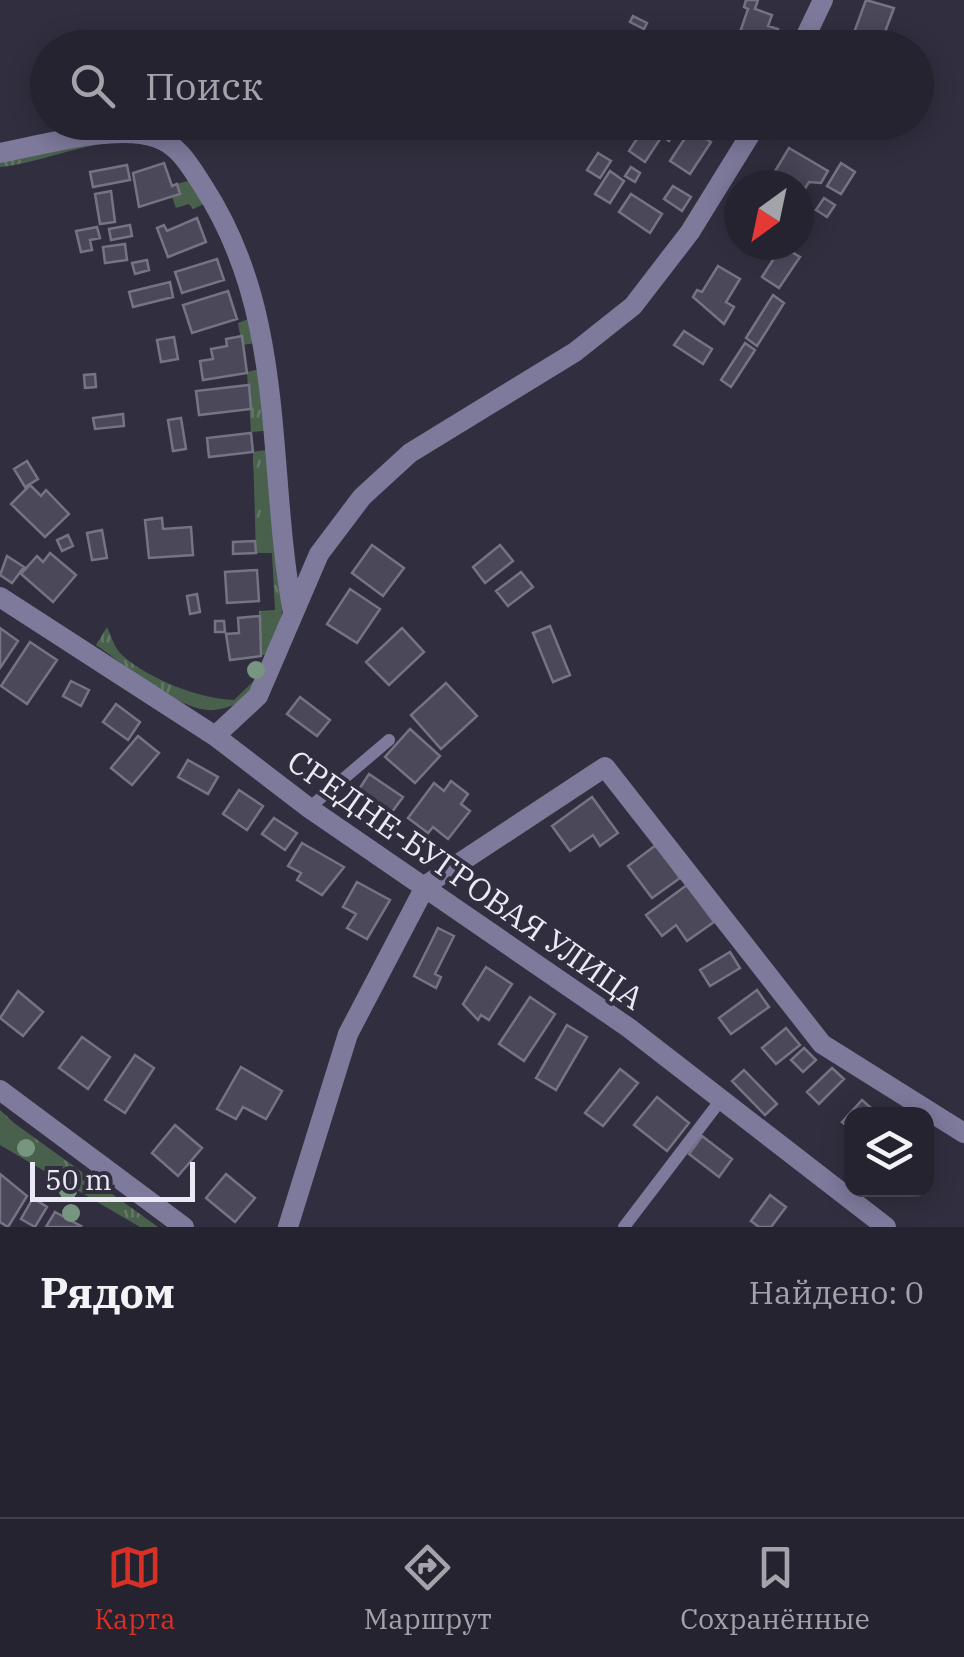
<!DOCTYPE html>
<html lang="ru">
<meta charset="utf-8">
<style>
body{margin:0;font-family:"IBM Plex Serif",serif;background:#2d2b37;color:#f1f3f6}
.controls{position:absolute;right:30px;bottom:30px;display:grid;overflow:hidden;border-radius:20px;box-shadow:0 5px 25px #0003}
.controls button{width:90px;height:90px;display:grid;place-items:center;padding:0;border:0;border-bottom:2px solid #42404b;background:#25232f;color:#f1f3f6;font:50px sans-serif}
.compass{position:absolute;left:724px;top:170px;width:90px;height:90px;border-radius:50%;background:#25232f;box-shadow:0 5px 25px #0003;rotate:213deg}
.scale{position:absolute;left:30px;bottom:25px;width:165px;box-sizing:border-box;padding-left:10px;border:5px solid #ebeaf4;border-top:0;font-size:28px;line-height:35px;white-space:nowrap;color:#ebeaf4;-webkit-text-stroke:8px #312f3f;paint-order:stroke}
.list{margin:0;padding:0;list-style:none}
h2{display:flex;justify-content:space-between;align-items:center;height:130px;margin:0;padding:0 40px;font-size:42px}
h2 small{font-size:32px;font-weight:400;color:#a3a4aa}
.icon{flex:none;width:55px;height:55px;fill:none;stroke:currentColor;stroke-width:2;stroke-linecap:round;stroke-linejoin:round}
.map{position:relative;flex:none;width:964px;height:1227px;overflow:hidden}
.search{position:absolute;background:#25232f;box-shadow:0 5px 25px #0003;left:30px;right:30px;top:30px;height:110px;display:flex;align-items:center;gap:25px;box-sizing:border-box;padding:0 35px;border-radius:55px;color:#a3a4aa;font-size:38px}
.sheet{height:290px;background:#25232f}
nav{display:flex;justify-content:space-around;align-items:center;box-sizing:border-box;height:140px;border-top:2px solid #42404b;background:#25232f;font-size:28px;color:#a3a4aa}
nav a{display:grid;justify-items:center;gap:5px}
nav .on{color:#d93025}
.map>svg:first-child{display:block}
.grass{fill:url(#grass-tufts)}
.building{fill:#4a4859;stroke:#757384;stroke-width:2.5}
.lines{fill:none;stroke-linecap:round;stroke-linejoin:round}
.lane{stroke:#7e7a9c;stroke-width:12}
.street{stroke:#7e7a9c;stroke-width:20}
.tree{fill:#789581}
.labels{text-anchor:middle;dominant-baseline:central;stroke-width:8;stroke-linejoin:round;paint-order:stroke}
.street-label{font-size:32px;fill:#ebeaf4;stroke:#312f3f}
</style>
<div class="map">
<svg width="964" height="1227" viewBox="0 0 964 1227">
<defs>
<pattern id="grass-tufts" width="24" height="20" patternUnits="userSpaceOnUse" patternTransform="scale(2.5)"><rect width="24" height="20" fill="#49614c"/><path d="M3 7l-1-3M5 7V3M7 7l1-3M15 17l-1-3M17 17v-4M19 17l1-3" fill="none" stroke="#637866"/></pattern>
</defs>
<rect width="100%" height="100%" fill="#312f3f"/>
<path class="grass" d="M135,139C175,144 187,165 207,198C265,295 264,389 272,499C275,540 287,587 280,628C275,664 254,707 214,710C181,713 123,663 96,645L107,627C111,636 115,649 122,655C148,679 200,699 234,700L262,673L265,655H261L259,611L275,610L272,553H256L253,452L266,450L264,431L251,432L247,372L260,369L256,343L242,345L238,323L251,318L240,273L206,203L193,209L189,204L176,208L172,197L180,194L177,184L188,181C155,105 60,162 0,167V157Z
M0,1110L14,1123L158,1227H140L0,1145Z"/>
<path class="building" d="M746,0H758L755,9L772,15L768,26L778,29L771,48L736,44L748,9L744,7Z
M866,0L894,8L879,48L849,46Z
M633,16L647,23L644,29L630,22Z
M671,37L690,46L689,48H666Z
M648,122H661L675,132L669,141L662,136L645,162L629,151Z
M691,129L711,142L690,174L670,161Z
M789,148L828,171L821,183L809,182L799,198V185H787L772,176Z
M598,153L611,161L600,178L587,170Z
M164,163L172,186L177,184L180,194L139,207L133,173Z
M841,163L855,172L841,194L827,186Z
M127,165L130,180L93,187L90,172Z
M631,167L640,173L635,182L625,176Z
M610,171L624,181L610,203L595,194Z
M673,186L691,197L682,211L664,199Z
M111,191L115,222L100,224L95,194Z
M631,194L662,214L650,233L619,212Z
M824,198L835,205L827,217L816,210Z
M197,218L206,242L168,257L157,228L164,225L167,231Z
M130,225L132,236L111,240L109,229Z
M97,227L100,238L90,240L92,250L81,252L76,231Z
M125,244L127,260L105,263L103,247Z
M749,245H770L763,257Z
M782,246L800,257L779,288L762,277Z
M217,259L224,280L182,293L175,272Z
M147,260L149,270L135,274L132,263Z
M718,266L740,279L726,302L734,307L724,324L693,297L697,290L702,292Z
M170,282L173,297L133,307L129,292Z
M228,291L237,319L192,333L183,305Z
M773,295L784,303L757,346L746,338Z
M684,331L712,349L703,364L674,345Z
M242,336L247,373L203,380L200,361L213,359L211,349L227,346L226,339Z
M174,337L178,359L161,362L157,340Z
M745,343L755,350L731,387L721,380Z
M95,374L96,387L85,388L84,375Z
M249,385L251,409L199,415L196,391Z
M123,414L124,426L95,429L93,418Z
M181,418L186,449L173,451L168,420Z
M251,433L253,452L209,457L207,438Z
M27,461L38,479L25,487L14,469Z
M30,485L41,496L46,490L69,514L45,537L11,504Z
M162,518L163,529L191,527L193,555L149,558L145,520Z
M102,530L107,558L92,560L87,533Z
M68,535L73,546L62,551L57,540Z
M255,541L256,553L233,554V542Z
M372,545L404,568L383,596L352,573Z
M500,545L513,561L485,583L473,567Z
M50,553L76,575L53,602L21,574L37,556L43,562Z
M7,556L24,567L12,583L0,575Z
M257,570L259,601L227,603L225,572Z
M521,572L533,587L508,606L496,591Z
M350,589L380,609L357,643L327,624Z
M197,594L200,612L190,614L187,596Z
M260,616L261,656L230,660L226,634L239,633L238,618Z
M215,621H224L225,632H215Z
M550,626L570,675L553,682L533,633Z
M0,628L18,641L0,668Z
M402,628L424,652L389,685L366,662Z
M30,642L57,660L27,704L1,686Z
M71,681L89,690L81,706L63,696Z
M446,683L477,716L441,749L411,715Z
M300,697L330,720L317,736L287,714Z
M116,704L140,722L128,740L103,722Z
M410,729L440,756L415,783L385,757Z
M138,736L159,753L132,785L111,768Z
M188,760L218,777L208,794L178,777Z
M369,774L403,797L389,816L356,794Z
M451,781L468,794L461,804L470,811L448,839L433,827L428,833L408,818L434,783L444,791Z
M239,790L263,806L247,830L223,814Z
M592,797L618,833L600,846L593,835L570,851L552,826Z
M274,818L297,833L285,850L262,834Z
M302,843L344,867L322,895L297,880L301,873L288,866Z
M656,845L680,878L652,898L628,866Z
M357,882L390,900L367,939L347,928L356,914L343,907Z
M687,885L714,922L687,941L676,925L662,936L646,915Z
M438,928L454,936L435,974L441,977L436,988L414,976Z
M730,952L740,968L710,986L700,970Z
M486,967L512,984L489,1020L481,1015L478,1020L463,1004Z
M757,990L769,1007L731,1034L719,1018Z
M18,991L43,1012L23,1036L0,1018Z
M530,997L555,1014L524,1061L499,1044Z
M567,1025L587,1037L556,1090L536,1078Z
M786,1028L800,1045L776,1064L762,1048Z
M82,1037L110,1057L88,1089L59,1068Z
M804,1048L816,1060L803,1072L791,1060Z
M135,1055L154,1068L125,1113L105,1100Z
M241,1067L282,1091L266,1119L243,1107L236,1119L217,1109Z
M832,1068L844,1079L819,1104L807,1092Z
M620,1069L638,1083L603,1126L585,1113Z
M744,1070L777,1104L765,1115L732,1081Z
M657,1097L689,1123L667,1151L634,1125Z
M862,1100L878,1114H852V1130L842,1122Z
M175,1125L202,1148L178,1176L152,1153Z
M702,1136L732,1159L719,1177L689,1154Z
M0,1174L27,1196L8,1227L0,1222Z
M226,1174L255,1198L235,1222L206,1198Z
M770,1195L786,1207L771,1227H759L751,1221Z
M33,1198L47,1207L35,1227L21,1219Z
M55,1212L81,1226L80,1227H46Z"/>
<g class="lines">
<path class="lane" d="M309,808L389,740
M624,1227L720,1101"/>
<path class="street" d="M800,48L823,0
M0,153C43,145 117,123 157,138C180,146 191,168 203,186C288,316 266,467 293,613
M0,597L215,736L309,808L629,1028L886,1227
M215,736L258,696L319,554L362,497L410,453L575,352L633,306L690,232L758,122
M0,1090L184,1227
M288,1227L348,1034L426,885L605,767L822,1044L964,1133"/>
</g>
<g class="tree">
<circle cx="256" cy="670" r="9"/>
<circle cx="26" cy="1148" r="9"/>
<circle cx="68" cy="1191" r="9"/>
<circle cx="71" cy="1213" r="9"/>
</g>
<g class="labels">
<g class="street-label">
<text transform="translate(466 879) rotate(35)">СРЕДНЕ-БУГРОВАЯ УЛИЦА</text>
</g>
</g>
</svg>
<div class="controls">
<button><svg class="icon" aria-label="layers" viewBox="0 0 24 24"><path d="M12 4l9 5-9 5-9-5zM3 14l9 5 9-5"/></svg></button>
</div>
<svg class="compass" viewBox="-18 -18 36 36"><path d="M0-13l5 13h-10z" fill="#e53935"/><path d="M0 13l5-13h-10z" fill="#a3a4aa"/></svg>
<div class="scale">50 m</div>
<div class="search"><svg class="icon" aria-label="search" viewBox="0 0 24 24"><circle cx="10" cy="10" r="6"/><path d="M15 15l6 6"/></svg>Поиск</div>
</div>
<section class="sheet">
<h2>Рядом<small>Найдено: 0</small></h2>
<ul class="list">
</ul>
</section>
<nav>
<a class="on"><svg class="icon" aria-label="map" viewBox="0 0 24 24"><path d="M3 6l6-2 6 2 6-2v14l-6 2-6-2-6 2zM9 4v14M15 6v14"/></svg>Карта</a>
<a><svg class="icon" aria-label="directions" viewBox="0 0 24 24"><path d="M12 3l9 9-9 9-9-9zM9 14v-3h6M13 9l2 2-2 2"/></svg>Маршрут</a>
<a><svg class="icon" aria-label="saved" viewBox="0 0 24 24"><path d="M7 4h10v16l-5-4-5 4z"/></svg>Сохранённые</a>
</nav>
